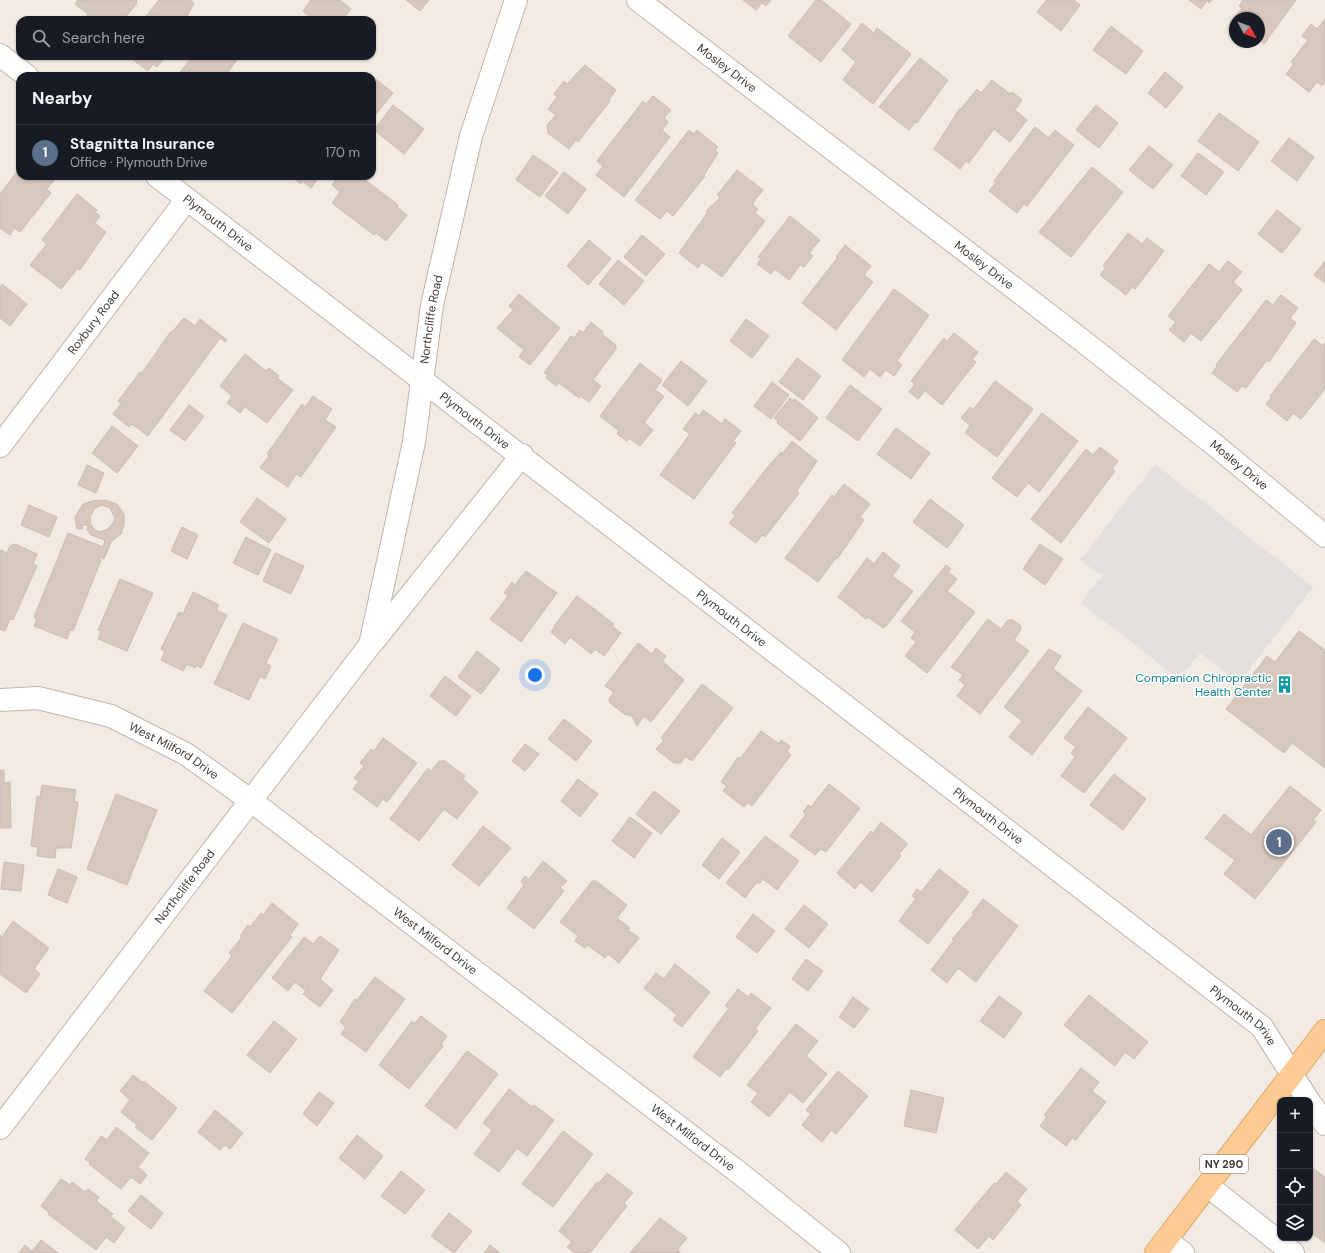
<!DOCTYPE html>
<meta charset="utf-8">
<style>
body{margin:0;font-family:"DM Sans",sans-serif;background:#20242c;color:#f1f3f6}
.controls{position:absolute;right:12px;bottom:12px;display:grid;overflow:hidden;border-radius:8px;box-shadow:0 1px 3px #0004}
.controls button{width:36px;height:36px;display:grid;place-items:center;padding:0;border:0;border-bottom:1px solid #363941;background:#171b24;color:#f1f3f6;font:20px sans-serif}
.compass{position:absolute;left:1229px;top:12px;width:36px;height:36px;border-radius:50%;background:#171b24;box-shadow:0 1px 3px #0004;rotate:131deg}
.you{position:absolute;left:535px;top:675px;width:14px;height:14px;margin:-10px;border:3px solid #fff;border-radius:50%;background:#1a73e8;box-shadow:0 0 0 6px #1a73e833}
.badge{display:grid;place-items:center;width:26px;height:26px;border-radius:50%;background:#0f766e;color:#fff;font-size:13px;font-weight:700}
.pin{position:absolute;translate:-50% -50%;border:2px solid #fff;box-shadow:0 1px 4px #0006}
.list{margin:0;padding:0;list-style:none}
h2{display:flex;justify-content:space-between;align-items:center;height:52px;margin:0;padding:0 16px;font-size:17px}
h2 small{font-size:13px;font-weight:400;color:#9ea1a6}
.list li{display:grid;grid-template-columns:26px 1fr auto;gap:12px;align-items:center;box-sizing:border-box;height:56px;padding:0 16px;border-top:1px solid #363941}
.list b{display:block;font-size:15px;white-space:nowrap}
.list p{margin:0;font-size:13px;white-space:nowrap;color:#9ea1a6}
.list em{font-size:13px;font-style:normal;color:#9ea1a6}
.icon{flex:none;width:22px;height:22px;fill:none;stroke:currentColor;stroke-width:2;stroke-linecap:round;stroke-linejoin:round}
.map{position:relative;flex:none;width:1325px;height:1253px;overflow:hidden}
.search{position:absolute;background:#171b24;box-shadow:0 1px 3px #0004;left:16px;top:16px;width:360px;height:44px;display:flex;align-items:center;gap:10px;box-sizing:border-box;padding:0 14px;border-radius:12px;color:#9ea1a6;font-size:15px}
.panel{position:absolute;background:#171b24;box-shadow:0 1px 3px #0004;left:16px;top:72px;width:360px;height:108px;border-radius:12px}
.map>svg:first-child{display:block}
.parking{fill:#e2dfdc}
.building{fill:#d6c8bd;stroke:#cdbbad;fill-rule:evenodd}
.lines{fill:none;stroke-linecap:round;stroke-linejoin:round}
.minor-casing{stroke:#c0b4aa;stroke-width:24}
.major-casing{stroke:#e0a563;stroke-width:24}
.minor{stroke:#fff;stroke-width:22}
.major{stroke:#fccb93;stroke-width:22}
.labels{text-anchor:middle;dominant-baseline:central;stroke-width:3;stroke-linejoin:round;paint-order:stroke}
.shield{fill:#fff;stroke:#7c7671;stroke-width:1}
.shield-label{font-size:11px;font-weight:bold;fill:#443b34}
.street-label{font-size:12px;fill:#443b34;stroke:#fff}
.culture-label{font-size:12px;fill:#0d838f;stroke:#fff;text-anchor:end}
</style>
<div class="map">
<svg width="1325" height="1253" viewBox="0 0 1325 1253">
<rect width="100%" height="100%" fill="#f2ebe4"/>
<path class="parking" d="M1155,464L1313,587L1239,683L1200,653L1179,679L1081,603L1102,576L1080,560Z"/>
<path class="building" d="M78,0H137L136,2L137,3L125,18L123,17L121,20H84L88,14L75,4Z
M159,0H190L194,3L185,20H143Z
M311,0H340L351,9L342,20H314L303,11Z
M406,0H429L420,11Z
M743,0H771L766,6L762,3L756,10Z
M816,0H821L851,24L821,62L788,36Z
M1047,0H1074L1080,5L1061,31L1037,12Z
M1189,0H1212L1209,3L1207,1L1201,9Z
M1243,0H1296L1264,44L1259,40V18H1235L1242,8L1239,6Z
M1325,19V82L1322,86L1317,82L1309,92L1286,74L1294,64L1291,62L1308,40L1302,36L1311,24L1317,29Z
M862,23L874,33L877,28L911,54L873,104L843,80L856,62L842,50Z
M1111,26L1143,51L1126,74L1093,50Z
M128,56H166L157,67L153,64L148,71Z
M193,56H240L228,72L229,73L228,76H177Z
M920,58L948,80L917,123L915,122L909,130L879,107Z
M585,65L616,90L609,100L610,101L578,142L576,140L569,149L548,133L547,125L556,115L548,109L557,97L554,94L564,81L567,84Z
M1165,72L1183,87L1166,108L1148,93Z
M372,76L393,93L372,119Z
M992,80L1010,94L1012,92L1022,100L1015,110L1027,120L1010,142L994,129L969,163L966,161L960,169L934,149L960,108L961,109L977,89L981,93Z
M653,96L671,110L664,118L668,122L662,130L670,137L624,197L596,175L603,166L597,161L643,101L646,104Z
M393,105L424,129L404,154L374,130Z
M1096,105L1118,123L1099,148L1076,130Z
M1219,113L1259,142L1238,171L1198,141Z
M1035,127L1049,138L1055,130L1074,145L1027,206L1024,204L1017,213L989,191L996,183L994,181Z
M689,130L694,134L697,130L718,147L715,150L718,153L704,175L705,176L673,216L667,211L660,219L635,200Z
M1289,138L1314,157L1297,181L1271,161Z
M1149,146L1173,165L1153,189L1129,170Z
M1198,153L1224,172L1206,195L1181,176Z
M533,155L558,172L540,197L516,180Z
M1092,167L1123,192L1071,257L1039,232Z
M20,168V176H49L54,180L47,189L51,193L20,232L14,228L10,235L0,228V194Z
M737,170L763,190L752,204L758,209L755,213L765,221L722,277L702,262L698,268L679,253L707,213V210L720,198L717,195Z
M564,172L586,189L568,214L545,196Z
M291,176H320L311,188L302,181L301,184Z
M338,176H360L398,205L397,207L407,215L386,241L376,233L374,235L332,203L340,192L332,185Z
M77,194L97,210L95,212L100,216L95,223L106,232L80,270L78,268L61,289L30,265L47,244L42,240Z
M1277,210L1301,229L1282,253L1258,234Z
M790,216L820,240L809,253L813,256L804,267L800,265L789,280L775,269L771,274L757,264L761,259L758,257Z
M1128,233L1142,244L1147,238L1164,251L1135,289L1132,287L1126,295L1100,275L1106,267L1103,266Z
M642,235L665,254L646,276L624,257Z
M589,240L611,259L588,285L567,266Z
M845,245L871,266L864,275L873,282L836,330L802,303L838,257H836Z
M618,260L644,281L624,305L599,284Z
M1228,261L1242,272L1233,282L1242,290L1201,341L1191,333L1184,342L1169,330L1176,322L1168,316L1209,264L1219,272Z
M1325,261V283L1314,275Z
M2,284L27,304L10,326L0,318V287Z
M894,289L929,315L897,361L902,365L894,376L886,370L880,377L870,369L864,377L842,360Z
M519,294L560,328L530,365L519,357L524,350L497,328L513,310L509,306Z
M1281,295L1298,308L1290,318L1296,323L1269,362L1267,360L1246,388L1242,386L1237,392L1212,373L1217,366L1216,365L1266,300L1273,305Z
M184,318L195,326L200,319L227,340L226,342L220,338L148,436L132,424L129,427L113,414L121,404L118,401L140,372L142,373L171,331L172,332Z
M746,319L769,336L752,358L730,341Z
M591,322L602,331L603,335L616,345V349L593,380L601,386L589,402L580,396L579,398L559,383L556,386L546,378L548,375L544,373L571,336L574,338L580,330L583,333Z
M954,333L978,352L972,360L976,362L942,405L925,391L918,399L909,392L915,384L911,381L944,338L947,341Z
M1314,339L1323,346L1325,343V389L1301,419L1293,413L1287,421L1266,404L1272,397L1270,396Z
M245,354L266,371L269,368L279,376L277,378L293,390L267,423L245,407L240,413L227,403L232,396L220,386Z
M797,358L821,376L803,400L779,382Z
M681,361L707,381L688,406L662,385Z
M640,363L662,380L655,390L664,396L644,423L653,430L640,446L629,438L627,441L617,434L619,431L600,416Z
M995,381L1033,409L997,457L965,433L970,425L961,418L970,407L973,410Z
M772,382L789,395L771,419L754,406Z
M850,385L882,409L858,441L826,418Z
M313,396L332,409L325,420L336,427L301,477L296,474L288,487L260,468L269,456L267,454L302,404L305,407Z
M790,398L794,401L795,399L818,418L800,441L777,423L778,421L774,418Z
M189,405L204,416L185,441L170,430Z
M703,410L722,424L725,419L741,431L733,441L736,443L694,499L660,475L690,434L683,429L695,413L699,416Z
M1042,413L1078,441L1039,492L1028,483L1017,497L992,478Z
M112,426L138,446L117,473L92,453Z
M896,428L930,453L911,479L877,454Z
M792,441L817,461L797,491L799,493L765,537L762,535L756,543L729,523L736,515L732,513L766,469L781,452L782,454Z
M1100,447L1118,461L1112,469L1115,471L1061,543L1031,519L1086,449L1093,455Z
M87,465L104,473L96,493L78,485Z
M844,484L870,504L860,517L864,520L837,559L836,558L818,582L785,558L832,495L834,497Z
M257,498L286,519L269,543L240,522Z
M930,499L964,525L947,548L913,522Z
M105,500L117,504L124,514V525L121,534L111,542L104,559L100,557L99,559L101,560L73,631L70,630L67,639L34,626L37,619L34,617L68,533L103,547L105,540L91,535L87,530L88,525H82L83,529H77L75,517L83,504L92,501ZM102,505L110,508L115,518L113,523L108,529L100,532L95,530L91,525L90,517L95,508Z
M29,505L57,517L49,537L21,525Z
M182,527L198,535L187,559L171,551Z
M246,537L271,550L258,575L233,563Z
M15,544L37,554L33,564L37,566L13,620L10,619L5,631L0,629V552L1,550L7,553L10,546Z
M1040,544L1063,559L1045,585L1023,569Z
M883,552L900,566L892,576L913,591L887,625L883,628L868,617L866,619L838,597L867,558L874,564Z
M275,553L304,566L291,594L263,581Z
M946,565L951,569L948,572L957,579L947,591L975,612L927,673L905,656L916,642L911,638L915,632L901,621Z
M526,571L557,593L521,642L490,619L508,596L504,593L512,582L515,585Z
M120,579L153,593L127,651L98,639L101,631L98,630Z
M193,592L219,605L216,610L227,615L201,668L196,665L195,668L187,664L183,671L161,660L165,651L161,649L179,612L183,614Z
M577,596L614,624L612,626L621,633L604,656L595,649L591,654L570,637L565,644L551,632L555,627L554,626Z
M988,619L1001,629L1008,620H1013L1021,626L1020,631L1014,640L1029,651L980,714L957,696L965,685L959,680L963,675L951,667Z
M243,623L278,639L266,663L271,666L265,679L260,676L249,700L214,684Z
M1299,631L1325,650V768L1292,743L1284,753L1226,709L1267,656L1275,662Z
M638,643L652,654L656,648L666,656L662,661L684,680L651,722L644,716L637,726L632,716L624,714L609,702V699L614,692L605,686Z
M1049,649L1061,656L1053,669L1082,691L1032,755L1009,737L1022,721L1004,707Z
M477,651L500,669L481,694L458,677Z
M445,676L471,696L456,716L430,696Z
M702,684L733,708L692,761L686,757L680,763H674L656,749L664,740L661,738Z
M1088,707L1127,738L1084,793L1061,776L1075,757L1071,753L1076,747L1064,738Z
M564,719L592,741L576,761L548,739Z
M761,731L779,744L781,740L790,746L787,751L791,755L752,806L748,803L744,807L723,791L727,786L721,782L738,757L740,759Z
M383,738L417,763L387,802L383,799L377,807L353,789L359,781L354,778L364,766L360,763L371,749L374,751Z
M525,744L539,754L525,771L512,761Z
M439,761H445L465,776L463,779L478,792L457,819L444,809L419,841L390,819L428,768L431,771Z
M0,770H4V783L10,782L11,828H0Z
M1114,774L1146,799L1123,830L1090,805Z
M578,779L598,794L580,817L561,801Z
M829,784L860,808L826,852L821,849L815,855L790,836L806,814L803,812L808,805L811,807Z
M42,785L76,790L74,802H78L71,848H56L55,858L37,856L38,847L31,846L37,796L40,797Z
M1290,786L1321,810L1313,820L1316,822L1255,899L1224,874L1235,860L1205,838L1224,814L1251,835Z
M654,791L680,811L661,834L636,814Z
M116,794L157,810L127,885L87,869Z
M630,817L652,833L634,858L612,841Z
M881,822L908,844L899,854L901,856L872,892L860,882L855,889L837,873L871,831L873,833Z
M483,826L511,848L479,886L452,865Z
M765,836L799,861L777,890L763,879L760,883H756L745,898L726,883Z
M722,838L740,852L719,879L702,865Z
M543,861L567,881L560,888L564,891L534,929L507,908L524,885L521,881L525,876L529,879Z
M4,862L24,865L21,891L1,889Z
M58,869L77,877L67,903L48,895Z
M939,869L969,892L928,944L899,921L916,898L912,896L917,889L921,892Z
M592,881H596L627,905L617,918L630,928L628,930L639,938L619,963L608,954L605,958L588,945L585,948L575,941L578,936L560,922Z
M983,899L1018,926L976,982L958,968L947,983L931,970L954,940L952,939L974,914L972,913Z
M272,903L298,924L290,935L292,937L232,1013L204,991L232,956L229,953L242,937L240,936L248,925L250,927L261,913L263,915Z
M804,905L828,924L809,948L785,929Z
M753,914L775,931L757,953L736,937Z
M13,921L49,948L34,969L40,974L26,993L0,974V935L2,937Z
M320,936L339,950L320,979L333,990L320,1007L303,994L306,991L295,982L288,991L272,978L304,937L313,944Z
M806,959L823,971L808,991L792,979Z
M675,964L710,992L682,1027L673,1020L677,1015L644,988L656,973L664,979Z
M375,977L405,999L366,1052L341,1034L346,1027L340,1022L355,999L357,1000Z
M738,989L748,997L751,993L771,1008L755,1029L758,1031L728,1070L726,1069L720,1077L693,1057L729,1008L725,1006Z
M1089,995L1148,1042L1134,1059L1125,1052L1115,1066L1064,1025Z
M999,996L1022,1013L1004,1038L980,1021Z
M853,997L869,1009L854,1028L839,1017Z
M421,1016L447,1036L441,1044L443,1046L409,1089L379,1065L412,1021L414,1024Z
M274,1021L297,1039L270,1073L247,1055Z
M796,1024L818,1041L806,1056L827,1074L803,1103L790,1092L769,1117L751,1102L758,1093L747,1085Z
M467,1051L498,1074L456,1129L425,1106Z
M1081,1068L1099,1082L1092,1091L1106,1102L1076,1140L1072,1138L1066,1146L1040,1126L1047,1117L1044,1115Z
M838,1071L868,1096L836,1134L831,1130L822,1142L802,1125L811,1114L806,1110Z
M133,1075L143,1083L144,1081L177,1108L152,1140L135,1127L137,1125L121,1112L130,1100L120,1091Z
M509,1089L532,1107L534,1105L554,1120L527,1156L517,1148L499,1172L474,1154L492,1130L483,1123Z
M911,1090L944,1098L936,1133L904,1126Z
M319,1092L334,1103L317,1126L303,1114Z
M215,1110L243,1133L230,1149L225,1145L220,1150L198,1132Z
M116,1127L149,1153L138,1167L147,1175L140,1184L131,1177L121,1189L89,1164L90,1162L85,1159L101,1136L107,1140Z
M563,1131L593,1154L553,1207L522,1184Z
M357,1135L383,1156L365,1179L339,1158Z
M1310,1166L1325,1177V1243L1310,1232Z
M401,1171L425,1190L405,1214L381,1196Z
M1006,1172L1027,1189L1017,1201L1021,1205L993,1240L989,1236L978,1249L955,1230L994,1183L996,1184Z
M607,1173L633,1193L624,1203L627,1206L590,1253H575L567,1247L572,1242L559,1231L597,1182L598,1184Z
M61,1179L70,1185L72,1182L85,1192L88,1189L99,1197L96,1201L113,1214L110,1216L125,1228L114,1243L106,1237L96,1250L48,1214L49,1212L41,1206Z
M141,1195L163,1213L151,1229L128,1211Z
M449,1213L472,1231L454,1253L431,1236Z
M660,1218L687,1238L678,1249L680,1253H630Z
M41,1240L58,1253H19L25,1245L32,1251Z
M490,1245L500,1253H484Z"/>
<g class="lines">
<defs>
<g id="minor">
<path id="s1" d="M638,0L1079,338L1216,446L1325,536"/>
<path d="M0,55L27,76"/>
<path id="s2" d="M157,176L1262,1027L1308,1100"/>
<path id="s3" d="M0,446L187,199"/>
<path d="M373,642L522,455"/>
<path id="s4" d="M0,700L38,698L111,716L186,754L250,800L742,1175L839,1253"/>
<path d="M1310,1103L1325,1124"/>
<path id="s5" d="M0,1128L370,645L414,442L432,305L471,136L516,0"/>
<path d="M1208,1186L1293,1253"/>
<path d="M1166,1240L1183,1253"/>
</g>
<path id="major" d="M1156,1253L1325,1031"/>
</defs>
<use href="#minor" class="minor-casing"/>
<use href="#major" class="major-casing"/>
<use href="#minor" class="minor"/>
<use href="#major" class="major"/>
</g>
<defs>
<symbol id="building-bare" viewBox="-9 -9 18 18"><path d="M-4-6H4V6H1V3H-1V6H-4ZM-2.5-4.3h1.7v1.8h-1.7ZM.8-4.3h1.7v1.8H.8ZM-2.5-1h1.7V.8h-1.7ZM.8-1h1.7V.8H.8Z" fill="#0f9aa8" stroke="#fff" stroke-width="2.5" paint-order="stroke"/></symbol>
</defs>
<g fill-rule="evenodd">
<use href="#building-bare" x="1272" y="672" width="25" height="25"/>
</g>
<g class="labels">
<rect class="shield" x="1200" y="1155" width="48" height="18" rx="3"/>
<g class="shield-label">
<text x="1224" y="1164">NY 290</text>
</g>
<g class="street-label">
<text stroke="none"><textPath href="#s1" startOffset="112">Mosley Drive</textPath></text>
<text stroke="none"><textPath href="#s2" startOffset="77">Plymouth Drive</textPath></text>
<text stroke="none"><textPath href="#s1" startOffset="436">Mosley Drive</textPath></text>
<text stroke="none"><textPath href="#s5" startOffset="940">Northcliffe Road</textPath></text>
<text stroke="none"><textPath href="#s3" startOffset="155">Roxbury Road</textPath></text>
<text stroke="none"><textPath href="#s2" startOffset="401">Plymouth Drive</textPath></text>
<text stroke="none"><textPath href="#s1" startOffset="760">Mosley Drive</textPath></text>
<text stroke="none"><textPath href="#s2" startOffset="725">Plymouth Drive</textPath></text>
<text stroke="none"><textPath href="#s4" startOffset="185">West Milford Drive</textPath></text>
<text stroke="none"><textPath href="#s2" startOffset="1049">Plymouth Drive</textPath></text>
<text stroke="none"><textPath href="#s5" startOffset="304">Northcliffe Road</textPath></text>
<text stroke="none"><textPath href="#s4" startOffset="509">West Milford Drive</textPath></text>
<text stroke="none"><textPath href="#s2" startOffset="1373">Plymouth Drive</textPath></text>
<text stroke="none"><textPath href="#s4" startOffset="833">West Milford Drive</textPath></text>
</g>
<g class="culture-label">
<text x="1272" y="678">Companion Chiropractic<tspan x="1272" dy="14">Health Center</tspan></text>
</g>
</g>
</svg>
<div class="controls">
<button>+</button>
<button>−</button>
<button><svg class="icon" aria-label="locate" viewBox="0 0 24 24"><circle cx="12" cy="12" r="6"/><path d="M12 2v4M12 18v4M2 12h4M18 12h4"/></svg></button>
<button><svg class="icon" aria-label="layers" viewBox="0 0 24 24"><path d="M12 4l9 5-9 5-9-5zM3 14l9 5 9-5"/></svg></button>
</div>
<svg class="compass" viewBox="-18 -18 36 36"><path d="M0-13l5 13h-10z" fill="#e53935"/><path d="M0 13l5-13h-10z" fill="#9ea1a6"/></svg>
<div class="you"></div>
<div class="pin badge" style="left:1279px;top:842px;background:#5c6f8a">1</div>
<div class="search"><svg class="icon" aria-label="search" viewBox="0 0 24 24"><circle cx="10" cy="10" r="6"/><path d="M15 15l6 6"/></svg>Search here</div>
<section class="panel">
<h2>Nearby<small></small></h2>
<ul class="list">
<li><span class="badge" style="background:#5c6f8a">1</span><div><b>Stagnitta Insurance</b><p>Office · Plymouth Drive</p></div><em>170 m</em></li>
</ul>
</section>
</div>
